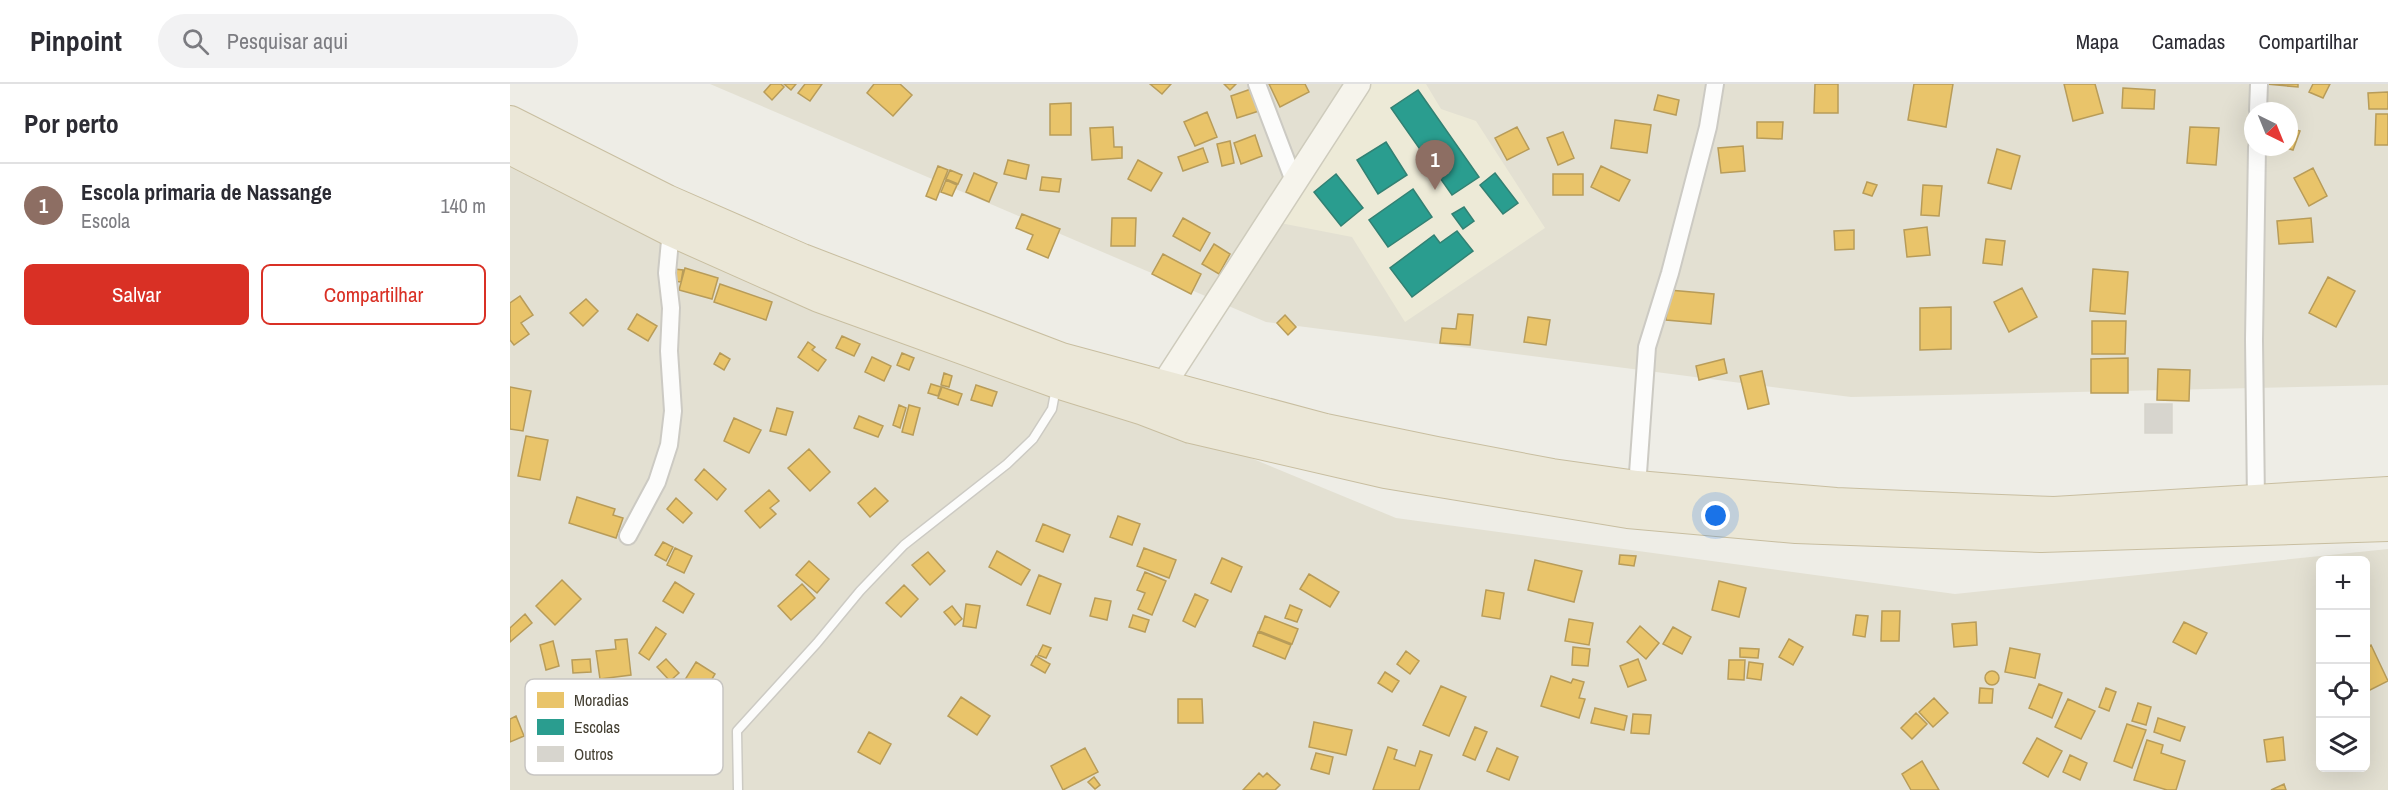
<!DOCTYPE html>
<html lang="pt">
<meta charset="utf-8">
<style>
body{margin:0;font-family:"Archivo Narrow",sans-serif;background:#f2f2f3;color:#2b2b33}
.controls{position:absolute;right:18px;bottom:18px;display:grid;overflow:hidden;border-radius:9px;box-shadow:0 6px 24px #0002}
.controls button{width:54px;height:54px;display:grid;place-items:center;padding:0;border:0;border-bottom:2px solid #e1e1e2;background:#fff;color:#2b2b33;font:30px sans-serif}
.compass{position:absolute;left:1734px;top:18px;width:54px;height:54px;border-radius:50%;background:#fff;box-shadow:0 6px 24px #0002;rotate:137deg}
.you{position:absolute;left:1206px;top:432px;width:21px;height:21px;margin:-15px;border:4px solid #fff;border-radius:50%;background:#1a73e8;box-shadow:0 0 0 9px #1a73e833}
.badge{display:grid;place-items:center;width:39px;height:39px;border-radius:50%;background:#d93025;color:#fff;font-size:20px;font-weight:700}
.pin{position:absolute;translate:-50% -50px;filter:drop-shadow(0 2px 3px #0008)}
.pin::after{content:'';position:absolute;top:32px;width:21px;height:18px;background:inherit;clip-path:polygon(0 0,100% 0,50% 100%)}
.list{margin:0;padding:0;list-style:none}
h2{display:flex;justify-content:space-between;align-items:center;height:78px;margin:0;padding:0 24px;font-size:26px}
h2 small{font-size:20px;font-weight:400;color:#7c7c81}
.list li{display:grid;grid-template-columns:39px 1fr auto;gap:18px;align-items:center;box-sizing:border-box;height:84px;padding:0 24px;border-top:2px solid #e1e1e2}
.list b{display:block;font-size:22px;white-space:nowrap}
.list p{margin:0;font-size:20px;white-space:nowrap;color:#7c7c81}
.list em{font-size:20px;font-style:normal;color:#7c7c81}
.actions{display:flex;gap:12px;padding:18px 24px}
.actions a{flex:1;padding:14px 0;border:2px solid #d93025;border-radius:9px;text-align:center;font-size:21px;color:#d93025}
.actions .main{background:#d93025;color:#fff}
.icon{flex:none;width:33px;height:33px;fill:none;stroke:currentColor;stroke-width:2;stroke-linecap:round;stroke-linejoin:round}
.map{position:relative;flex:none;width:1878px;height:706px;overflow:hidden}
header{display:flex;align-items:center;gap:36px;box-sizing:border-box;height:84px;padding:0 30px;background:#fff;border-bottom:2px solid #e1e1e2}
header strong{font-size:28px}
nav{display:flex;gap:33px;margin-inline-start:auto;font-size:21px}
.search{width:420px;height:54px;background:#f2f2f3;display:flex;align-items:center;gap:15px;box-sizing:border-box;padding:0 21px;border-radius:33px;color:#7c7c81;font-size:22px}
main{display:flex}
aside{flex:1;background:#fff}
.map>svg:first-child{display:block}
.residential{fill:#e3e0d2;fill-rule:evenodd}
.education{fill:#edead7}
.homes{fill:#e9c46a;stroke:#b89c59;stroke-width:1.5}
.schools{fill:#2a9d8f;stroke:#328173;stroke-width:1.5}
.building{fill:#d7d5ce;stroke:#d6d4cb;stroke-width:1.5}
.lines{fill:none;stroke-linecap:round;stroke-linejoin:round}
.lane-casing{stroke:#cccac3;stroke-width:11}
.street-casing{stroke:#cccac3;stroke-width:20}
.secondary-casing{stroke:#cecbbc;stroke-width:27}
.highway-casing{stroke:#c8bea0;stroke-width:34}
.lane{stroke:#fcfcfb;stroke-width:8}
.street{stroke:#fcfcfb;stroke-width:16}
.secondary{stroke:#f6f4ec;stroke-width:24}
.highway{stroke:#ebe7d7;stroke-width:32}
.key{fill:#fff;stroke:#c7c5c2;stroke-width:1.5}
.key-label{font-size:16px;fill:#443f32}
</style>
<header>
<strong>Pinpoint</strong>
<div class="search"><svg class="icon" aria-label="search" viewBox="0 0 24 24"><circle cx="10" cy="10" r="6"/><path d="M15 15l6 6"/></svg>Pesquisar aqui</div>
<nav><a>Mapa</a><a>Camadas</a><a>Compartilhar</a></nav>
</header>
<main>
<aside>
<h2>Por perto<small></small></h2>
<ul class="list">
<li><span class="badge" style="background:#8d6e63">1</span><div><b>Escola primaria de Nassange</b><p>Escola</p></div><em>140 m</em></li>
</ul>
<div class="actions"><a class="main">Salvar</a><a>Compartilhar</a></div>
</aside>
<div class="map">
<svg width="1878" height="706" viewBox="0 0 1878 706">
<rect width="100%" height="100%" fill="#eeede6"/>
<path class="residential" d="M200,0H1878V301L1341,313L756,238ZM1743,27H1779V63H1743Z
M0,68L886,434L1445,510L1878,465V706H0ZM1810,476H1856V684H1810Z"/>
<path class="education" d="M856,0H916L931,25L966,37L1035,144L895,238L842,153L765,138Z"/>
<path class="homes" d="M261,0H271L274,3L262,16L254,8Z
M274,0H286L281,6Z
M295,0H312L300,17L288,9Z
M364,0H390L402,11L383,32L357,9Z
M640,0H661L652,10Z
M714,0H726L720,6Z
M759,0H795L799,8L770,23Z
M1305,0H1328V29H1304Z
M1404,0H1443L1436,43L1398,36Z
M1554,0H1585L1593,29L1563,37Z
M1756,0H1788V3Z
M1803,0H1820L1813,14L1799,8Z
M1613,4L1645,6L1644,25L1612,24Z
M741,5L749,27L727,34L721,12Z
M1878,8V25H1859L1858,9Z
M1148,11L1169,16L1166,31L1144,26Z
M561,19V51H540V20Z
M697,28L707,53L685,62L674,38Z
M1866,30H1878V61H1865Z
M1105,36L1141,41L1137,69L1101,64Z
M1247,38H1273L1272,55L1247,54Z
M603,43L604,63H612V74L582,76L580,44Z
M1007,43L1019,65L997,76L985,54Z
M1680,43L1709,44L1706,81L1677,79Z
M1779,44L1790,47L1783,66L1773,63H1779Z
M1053,48L1064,74L1048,81L1037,54Z
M745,51L752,72L731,80L724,59Z
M720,57L724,79L712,82L707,60Z
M1233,62L1235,87L1211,89L1208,64Z
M693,64L698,78L673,87L668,73Z
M1487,65L1510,72L1501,105L1478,99Z
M498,76L519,81L516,95L494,90Z
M628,76L652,89L641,107L618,95Z
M428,82L438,86L426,116L416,112Z
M1091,82L1120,96L1109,117L1081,103Z
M1803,84L1817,112L1799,122L1784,94Z
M440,86L452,91L448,100L436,95Z
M464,89L487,99L479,118L456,108Z
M1043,90H1073V111H1043Z
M532,93L551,95L549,108L530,106Z
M436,96L447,101L442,112L431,108Z
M1357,98L1367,101L1362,112L1353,109Z
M1413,101L1432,102L1429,132L1411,131Z
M512,130L550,145L538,174L517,165L523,151L506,144Z
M602,134H626L625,162H601Z
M673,134L700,149L690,167L663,152Z
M1801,134L1803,158L1769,160L1767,137Z
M1417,143L1420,171L1397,173L1394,146Z
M1344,146V165L1325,166L1324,147Z
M1476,155L1495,157L1492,181L1473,179Z
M704,160L720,170L709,190L692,180Z
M653,170L691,190L681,210L642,190Z
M175,184L208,194L202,215L169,206Z
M164,185L173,186L171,198L162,197Z
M1583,185L1618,188L1615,230L1580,227Z
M1818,193L1845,207L1826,243L1799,229Z
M210,200L262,218L256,236L204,218Z
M1512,204L1527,233L1499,248L1484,218Z
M1159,206L1204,210L1201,240L1156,236Z
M10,212L23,231L11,239L19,250L4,261L0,256V219Z
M76,215L88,227L73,242L60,229Z
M1441,223V265L1410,266V224Z
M127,230L147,242L138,257L118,245Z
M948,230L963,231L960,261L930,259L932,244L946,245Z
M775,231L786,243L778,251L767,239Z
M1018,233L1040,236L1036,261L1014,258Z
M1582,237H1616L1615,270H1582Z
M332,252L350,260L344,272L326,264Z
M298,258L305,263L302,266L316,276L308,287L288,273Z
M210,269L220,275L214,286L204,280Z
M392,269L404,274L399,286L387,281Z
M362,273L381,282L374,297L355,288Z
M1618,274V309H1581V275Z
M1214,275L1217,289L1189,296L1186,282Z
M1648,285L1680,286L1679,317L1647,316Z
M1252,287L1259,320L1238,325L1230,292Z
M434,289L442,292L439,303L431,301Z
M421,300L431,303L428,312L418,309Z
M466,301L487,308L482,322L461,316Z
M0,303L21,307L13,347L0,345Z
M432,303L452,310L448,321L428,314Z
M389,321L396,324L390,344L383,341Z
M399,321L410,324L403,351L392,348Z
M267,324L283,328L276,351L260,347Z
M349,332L373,342L368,353L344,344Z
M224,334L251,346L239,369L214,357Z
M16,352L38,356L30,396L8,392Z
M299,365L320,388L300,407L278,384Z
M194,385L216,405L207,416L185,396Z
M365,404L378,417L360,433L348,419Z
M259,406L269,417L260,424L266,430L250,444L235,427Z
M67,413L105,425L103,431L113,434L106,454L59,439Z
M166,414L182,429L173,439L157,425Z
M608,432L630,440L622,461L600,453Z
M533,440L560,451L553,468L526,457Z
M153,458L163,463L156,477L145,471Z
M165,464L182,472L174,489L157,481Z
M634,464L666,476L659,494L627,482Z
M487,467L520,486L511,501L479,483Z
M418,468L435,487L420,501L402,481Z
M1110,471L1126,472L1124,482L1109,480Z
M712,474L732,483L721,508L701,499Z
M1025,476L1072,487L1064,518L1018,506Z
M299,477L319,495L307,509L286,491Z
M635,488L656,497L642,531L628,525L635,509L627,506Z
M799,490L829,508L820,523L790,505Z
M529,491L551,500L540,530L517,521Z
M52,496L71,515L45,541L26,522Z
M1209,497L1236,504L1229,533L1202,526Z
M165,498L184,510L173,529L153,517Z
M292,500L305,514L281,536L268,522Z
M394,501L408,515L391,533L376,519Z
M976,506L994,509L990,535L972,532Z
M685,510L698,516L685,543L673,537Z
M585,514L601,517L597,536L580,532Z
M456,520L470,522L466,544L453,542Z
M780,521L792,526L787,538L775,534Z
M442,522L452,535L445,541L434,528Z
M1372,527H1390L1389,557H1371Z
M15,530L22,539L0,558V544Z
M623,531L639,536L635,548L619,543Z
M1346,531L1358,532L1355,553L1343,551Z
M755,532L788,545L782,560L749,547Z
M1059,535L1083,539L1079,561L1055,557Z
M1466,538L1467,561L1444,563L1442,540Z
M1674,538L1697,549L1686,570L1663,558Z
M1130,542L1149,559L1136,575L1117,558Z
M146,543L156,550L139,576L129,569Z
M1163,543L1181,553L1172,570L1153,560Z
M748,548L781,561L775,575L743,562Z
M117,555L121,591L90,595L86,567L106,565L105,556Z
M1279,555L1293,563L1283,581L1269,573Z
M43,557L49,582L36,586L30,561Z
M533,561L541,564L536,574L528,571Z
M1861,561L1878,597L1856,608V564Z
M1063,563L1080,565L1078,582L1062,581Z
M1230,564L1249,565L1248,574L1230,573Z
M1500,564L1530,570L1525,594L1495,588Z
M896,567L909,577L900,590L887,580Z
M526,572L540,580L535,589L521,581Z
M80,575L81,588L63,589L62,576Z
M156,575L169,589L160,597L147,583Z
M1128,575L1136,596L1118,603L1110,582Z
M1219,576H1235L1234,596L1218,595Z
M186,578L205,590L195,607L200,610L193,622L168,607Z
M1239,578L1253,580L1251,596L1237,594Z
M1475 594a7 7 0 1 1 14 0a7 7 0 1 1-14 0Z
M875,588L889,597L882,608L868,599Z
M1041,592L1061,599L1063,595L1074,598L1069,614L1075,615L1069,634L1031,622Z
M1529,600L1552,609L1542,634L1519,624Z
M931,602L956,613L939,652L913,641Z
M1470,604L1483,605L1482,619H1469Z
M1596,604L1606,608L1599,627L1589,623Z
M451,613L480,632L467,651L438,632Z
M1424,614L1438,629L1423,643L1409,628Z
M668,615H692L693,639H668Z
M1558,615L1585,627L1571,655L1545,643Z
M1628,619L1641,623L1636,641L1622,637Z
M1085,624L1117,632L1114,646L1081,639Z
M1406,629L1417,640L1402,655L1391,644Z
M1123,630L1141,631L1139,650L1121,649Z
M6,632L14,652L0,658V635Z
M1648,634L1675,643L1670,657L1644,648Z
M804,638L842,646L836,671L799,663Z
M1617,640L1636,646L1622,684L1604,677Z
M965,643L977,648L965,676L953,671Z
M359,648L381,660L370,680L348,668Z
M1773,653L1775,676L1757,678L1754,656Z
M1527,654L1552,667L1538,693L1513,679Z
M1637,656L1653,661L1651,669L1675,677L1666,706H1657L1624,696Z
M878,663L887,666L884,675L905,682L910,667L922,671L909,706H863Z
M575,664L588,688L553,706L541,682Z
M987,664L1008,673L999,696L977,687Z
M806,669L823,673L819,690L801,685Z
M1560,671L1577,679L1570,696L1553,688Z
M1412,677L1429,706H1401L1392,690Z
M749,689L753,693L757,689L770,701L765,706H733Z
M584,693L590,701L585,705L578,698Z
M1774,700L1776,706H1761Z"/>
<path class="schools" d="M908,6L969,93L942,111L881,24Z
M876,58L897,91L868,110L847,76Z
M985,89L1008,119L993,130L970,101Z
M826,90L853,124L831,142L804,108Z
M903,105L922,133L878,163L859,136Z
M954,123L964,137L953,145L942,130Z
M947,147L963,167L902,213L880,184L924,151L930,159Z"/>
<path class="building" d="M1635,320H1662V349H1635Z"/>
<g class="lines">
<defs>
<path id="lane" d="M228,706L227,647L307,559L350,507L394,461L497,380L523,355L542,325L546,304"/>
<path id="street" d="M747,0L784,97
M1748,27L1749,0
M1127,403L1137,263L1160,189L1198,43L1205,0
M1746,418L1744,256L1747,63
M118,452L147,398L159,361L163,327L159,267L161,224L157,189L161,146"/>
<path id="secondary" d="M652,303L848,0"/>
<path id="highway" d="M0,38L157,117L292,176L551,275L815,346L926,369L1042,391L1127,403L1326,420L1465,426L1544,429L1878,409
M0,64L161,146L309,212L547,298L634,325L681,343L875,388L1118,428L1286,443L1531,452L1878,441"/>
</defs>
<use href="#lane" class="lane-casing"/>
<use href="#street" class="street-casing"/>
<use href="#secondary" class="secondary-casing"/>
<use href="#highway" class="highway-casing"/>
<use href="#lane" class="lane"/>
<use href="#street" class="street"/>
<use href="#secondary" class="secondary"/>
<use href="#highway" class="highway"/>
</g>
<rect x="15" y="595" width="198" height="96" rx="9" class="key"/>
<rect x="27" y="608" width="27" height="16" fill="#e9c46a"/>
<rect x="27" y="635" width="27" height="16" fill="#2a9d8f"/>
<rect x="27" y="662" width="27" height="16" fill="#d7d5ce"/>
<g class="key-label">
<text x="64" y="622">Moradias</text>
<text x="64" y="649">Escolas</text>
<text x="64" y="676">Outros</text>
</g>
</svg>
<div class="controls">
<button>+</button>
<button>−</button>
<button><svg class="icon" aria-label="locate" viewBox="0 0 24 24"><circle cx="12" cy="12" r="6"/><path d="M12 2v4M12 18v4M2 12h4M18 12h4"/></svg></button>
<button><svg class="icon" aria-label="layers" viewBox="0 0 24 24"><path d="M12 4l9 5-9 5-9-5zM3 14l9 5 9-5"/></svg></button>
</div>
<svg class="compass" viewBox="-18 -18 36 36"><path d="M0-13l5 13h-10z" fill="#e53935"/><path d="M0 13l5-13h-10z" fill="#7c7c81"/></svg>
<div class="you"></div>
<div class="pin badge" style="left:925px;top:106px;background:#8d6e63">1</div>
</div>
</main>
